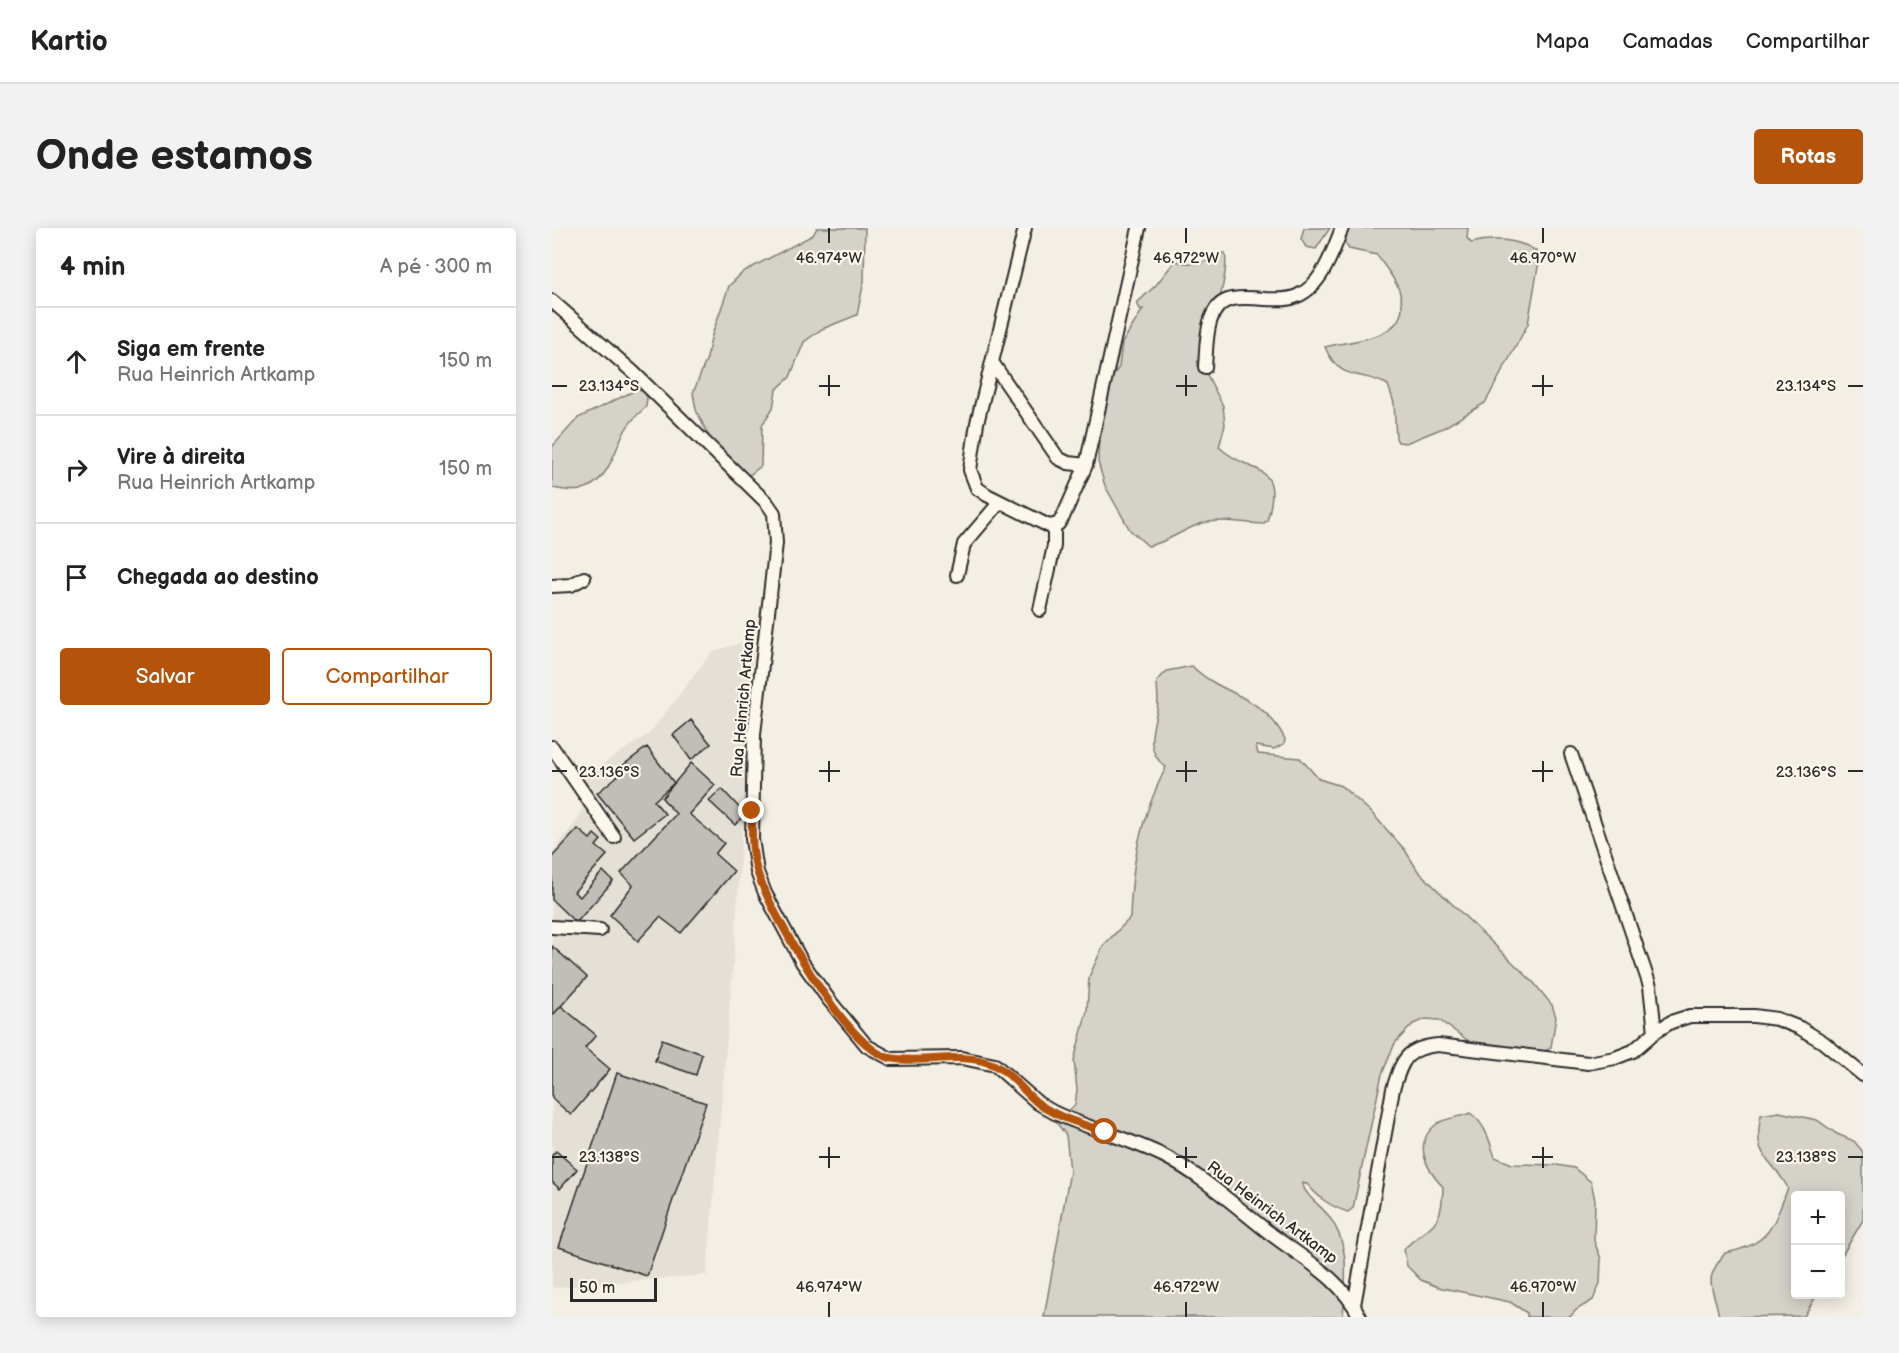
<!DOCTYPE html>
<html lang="pt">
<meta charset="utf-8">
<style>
body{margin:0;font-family:"Balsamiq Sans",sans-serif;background:#f2f2f2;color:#222}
.controls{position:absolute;right:18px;bottom:18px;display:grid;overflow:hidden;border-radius:6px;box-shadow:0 3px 15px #0003}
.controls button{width:54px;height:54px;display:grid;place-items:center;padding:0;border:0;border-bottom:2px solid #e0e0e0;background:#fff;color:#222;font:30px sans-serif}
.scale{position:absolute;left:18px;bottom:15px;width:87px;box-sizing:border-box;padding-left:6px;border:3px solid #2b2b2b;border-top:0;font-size:16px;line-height:21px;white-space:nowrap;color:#2b2b2b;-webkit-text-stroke:4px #fbf7ec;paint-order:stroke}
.stop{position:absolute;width:18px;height:18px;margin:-14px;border:4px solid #b45309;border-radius:50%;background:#fff}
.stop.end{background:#b45309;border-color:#fff;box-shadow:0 2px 6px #0008}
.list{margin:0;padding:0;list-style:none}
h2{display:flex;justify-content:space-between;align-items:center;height:78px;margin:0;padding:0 24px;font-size:26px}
h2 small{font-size:20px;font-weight:400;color:#767676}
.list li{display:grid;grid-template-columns:39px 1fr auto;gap:18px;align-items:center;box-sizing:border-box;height:108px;padding:0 24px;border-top:2px solid #e0e0e0}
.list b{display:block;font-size:22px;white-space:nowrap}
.list p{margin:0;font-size:20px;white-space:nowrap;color:#767676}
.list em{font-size:20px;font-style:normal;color:#767676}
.actions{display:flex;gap:12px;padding:18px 24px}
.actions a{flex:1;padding:14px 0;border:2px solid #b45309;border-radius:6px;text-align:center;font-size:21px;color:#b45309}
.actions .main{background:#b45309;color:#fff}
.icon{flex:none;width:33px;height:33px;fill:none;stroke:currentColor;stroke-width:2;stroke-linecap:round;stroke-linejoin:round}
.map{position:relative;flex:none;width:1311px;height:1089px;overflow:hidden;border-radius:6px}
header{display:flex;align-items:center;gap:36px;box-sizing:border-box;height:84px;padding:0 30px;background:#fff;border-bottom:2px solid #e0e0e0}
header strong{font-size:28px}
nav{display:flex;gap:33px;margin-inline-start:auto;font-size:21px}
.intro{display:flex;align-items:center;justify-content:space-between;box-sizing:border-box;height:144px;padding:0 36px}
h1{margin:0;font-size:42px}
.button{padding:15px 27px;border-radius:6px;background:#b45309;color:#fff;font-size:21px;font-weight:700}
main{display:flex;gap:36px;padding:0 36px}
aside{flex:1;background:#fff;border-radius:6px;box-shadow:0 3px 15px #0003}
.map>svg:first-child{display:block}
.built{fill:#e4e0d6}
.green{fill:#d5d2c9;stroke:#807e7a;stroke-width:1.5}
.building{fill:#c0beb6;stroke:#2b2b2b;stroke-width:1.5}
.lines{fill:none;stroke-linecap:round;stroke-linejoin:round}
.minor-casing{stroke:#2b2b2b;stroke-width:16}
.minor{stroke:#fbf7ec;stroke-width:12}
.route{stroke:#b45309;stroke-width:8}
.ticks{fill:none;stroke:#2b2b2b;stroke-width:2}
.labels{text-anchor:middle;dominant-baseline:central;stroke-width:4.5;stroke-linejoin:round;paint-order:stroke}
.street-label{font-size:16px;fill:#2b2b2b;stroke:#fbf7ec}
.ticks-label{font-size:15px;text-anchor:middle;fill:#2b2b2b;stroke:#fbf7ec;stroke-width:4.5;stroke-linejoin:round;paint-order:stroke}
</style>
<header>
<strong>Kartio</strong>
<nav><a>Mapa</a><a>Camadas</a><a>Compartilhar</a></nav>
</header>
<div class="intro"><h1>Onde estamos</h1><a class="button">Rotas</a></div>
<main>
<aside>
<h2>4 min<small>A pé · 300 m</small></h2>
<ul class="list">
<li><svg class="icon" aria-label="ahead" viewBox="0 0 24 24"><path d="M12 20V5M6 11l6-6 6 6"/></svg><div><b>Siga em frente</b><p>Rua Heinrich Artkamp</p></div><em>150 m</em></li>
<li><svg class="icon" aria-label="right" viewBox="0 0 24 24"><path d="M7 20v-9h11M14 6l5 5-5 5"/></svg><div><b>Vire à direita</b><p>Rua Heinrich Artkamp</p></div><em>150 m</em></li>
<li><svg class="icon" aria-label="arrive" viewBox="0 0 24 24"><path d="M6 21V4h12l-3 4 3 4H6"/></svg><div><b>Chegada ao destino</b></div></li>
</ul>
<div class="actions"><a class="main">Salvar</a><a>Compartilhar</a></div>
</aside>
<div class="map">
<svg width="1311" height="1089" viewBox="0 0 1311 1089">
<rect width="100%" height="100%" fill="#f3efe4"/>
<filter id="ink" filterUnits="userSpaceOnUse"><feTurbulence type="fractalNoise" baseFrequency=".0167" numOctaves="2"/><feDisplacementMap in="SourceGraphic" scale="12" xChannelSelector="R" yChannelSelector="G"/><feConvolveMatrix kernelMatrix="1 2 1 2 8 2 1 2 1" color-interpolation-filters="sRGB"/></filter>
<g filter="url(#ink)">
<path class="built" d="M202,410L183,714L155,1047L0,1060V624L27,590L32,571L24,558L46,539L97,506L160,424Z"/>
<path class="green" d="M265,0H313L312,53L305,87L270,101L252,114L238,149L224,162L221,180L210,197L209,238L195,249L161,217L144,182L141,165L155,130L159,110L177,58L191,44L261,7Z
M752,0H778L764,21L754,19L749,11Z
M782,0H916L915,10L919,15C940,9 966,11 984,23L987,33L976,96L933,175L891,200L854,215L846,214L844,210L842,175L836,157C809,142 788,155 773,119C805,111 864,111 847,62C843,50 832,38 825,27L797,21Z
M668,25H673C678,49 657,107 647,131L671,178L673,197L667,219C699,249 733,231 715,293L710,296C691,295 667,290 648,296C630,302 616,314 596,318L578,302L553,258L546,234L547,203L561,148L567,139L570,115L591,81H588L585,75L604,57L623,33C642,37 652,38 668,25Z
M90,159L95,169L94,179C84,187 76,196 70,208C61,229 54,256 28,262C20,264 8,261 0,260V219L26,190Z
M640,438C669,468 710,465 733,511L732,516L722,521L704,518L706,526L748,530L767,551L789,558L818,583L853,622L866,643L982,755L1000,777L1004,789L999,819L989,826L931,823L887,792L874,791L861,796L843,815L830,846L801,980L796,984C777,978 767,970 755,956L750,955C754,969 767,976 776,987C800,1018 793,1052 791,1089H492L518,943L514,907L496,884H515L523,877L525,862L522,832L535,783L537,749L551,718L578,690C580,631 588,592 614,539C593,524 600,504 605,482C607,473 605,462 605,453L615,443Z
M1227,884L1265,892L1285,906L1302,913L1311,924V992L1289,1029L1288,968H1244V1066L1265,1067L1252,1088L1167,1089C1162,1057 1149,1055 1173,1025C1218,1017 1221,998 1236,960C1218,927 1200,931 1209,887Z
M918,885C933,895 937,912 943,929L960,936L1005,937L1022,940L1039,954L1043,972L1042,1013L1049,1031L1048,1055L1041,1072L1024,1082L1018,1089H975V1085L958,1074L886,1059L869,1052L855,1038L852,1021C879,994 890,1003 891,959C873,940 860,914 886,895C894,890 909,889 918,885Z"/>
<path class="building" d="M139,492L159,516L139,532L121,507Z
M95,519L122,555L102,573L113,586L82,610L45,565L68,546L65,542Z
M139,535L163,557L137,586L172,615L163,626L182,643L129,705L108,689L86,713L58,687L81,657L69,645L124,586L110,570Z
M170,561L193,586L183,597L157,573Z
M26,601L38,611L42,606L49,612L44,618L55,627L22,664L28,669L51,643L61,653L24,695L0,672V629Z
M0,718L35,749L0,788Z
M9,778L44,807L33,820L58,841L19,887L0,870V788Z
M110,811L150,826L144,847L103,833Z
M65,845L154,875L95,1048L7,1019Z
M4,923L25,941L8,961L0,954V927Z"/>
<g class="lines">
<defs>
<path id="minor" d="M473,0L425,195L418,242L425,260L435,267L497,298L506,296L511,289L534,237L587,0
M0,73L81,144L215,275L222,285L224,315L202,506L200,611L205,644L213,665L250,734L277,772L315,818L339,831L410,830L443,837L486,875L501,884C537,901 576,910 612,928C649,947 682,977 715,1003C749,1030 788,1048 808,1089
M442,137L506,230L516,235L534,237
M653,139C655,118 652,76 680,71C690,69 702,70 713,71C723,71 735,73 745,68C770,58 781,23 790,0
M405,347L412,316L448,274
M0,358L19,357L32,350
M488,382L502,318V297
M0,519L62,609
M1019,526L1098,758L1103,804
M0,699L48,702
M802,1077L841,861C850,833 853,820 886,817L1036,835L1063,830L1081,823L1103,804L1119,794L1138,788H1202L1225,791L1248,800L1271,814L1311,847"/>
</defs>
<use href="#minor" class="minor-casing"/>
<use href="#minor" class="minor"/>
</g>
</g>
<g class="lines" filter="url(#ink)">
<path class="route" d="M200,583C200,604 199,625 206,646C220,687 296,822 338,830C372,837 409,822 442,837C460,845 471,864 487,876C506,890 531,896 553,904"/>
</g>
<path class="ticks" d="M277,0V15M634,0V15M991,0V15M277,147V168M634,147V168M991,147V168M0,158H15M267,158H288M624,158H645M980,158H1001M1296,158H1311M277,533V554M634,533V554M991,533V554M0,543H15M267,543H288M624,543H645M980,543H1001M1296,543H1311M277,919V940M634,919V940M991,919V940M0,929H15M267,929H288M624,929H645M980,929H1001M1296,929H1311M277,1074V1089M634,1074V1089M991,1074V1089"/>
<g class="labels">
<g class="street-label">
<text transform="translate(192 470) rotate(-85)">Rua Heinrich Artkamp</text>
<text transform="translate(720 985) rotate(37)">Rua Heinrich Artkamp</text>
</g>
</g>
<g class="ticks-label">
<text x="277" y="35">46.974°W</text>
<text x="634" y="35">46.972°W</text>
<text x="991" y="35">46.970°W</text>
<text x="57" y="163">23.134°S</text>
<text x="1254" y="163">23.134°S</text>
<text x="57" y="549">23.136°S</text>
<text x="1254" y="549">23.136°S</text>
<text x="57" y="934">23.138°S</text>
<text x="1254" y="934">23.138°S</text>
<text x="277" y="1064">46.974°W</text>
<text x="634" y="1064">46.972°W</text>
<text x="991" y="1064">46.970°W</text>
</g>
</svg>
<div class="controls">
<button>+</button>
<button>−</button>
</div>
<div class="scale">50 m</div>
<div class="stop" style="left:553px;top:904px"></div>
<div class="stop end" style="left:200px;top:583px"></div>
</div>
</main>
